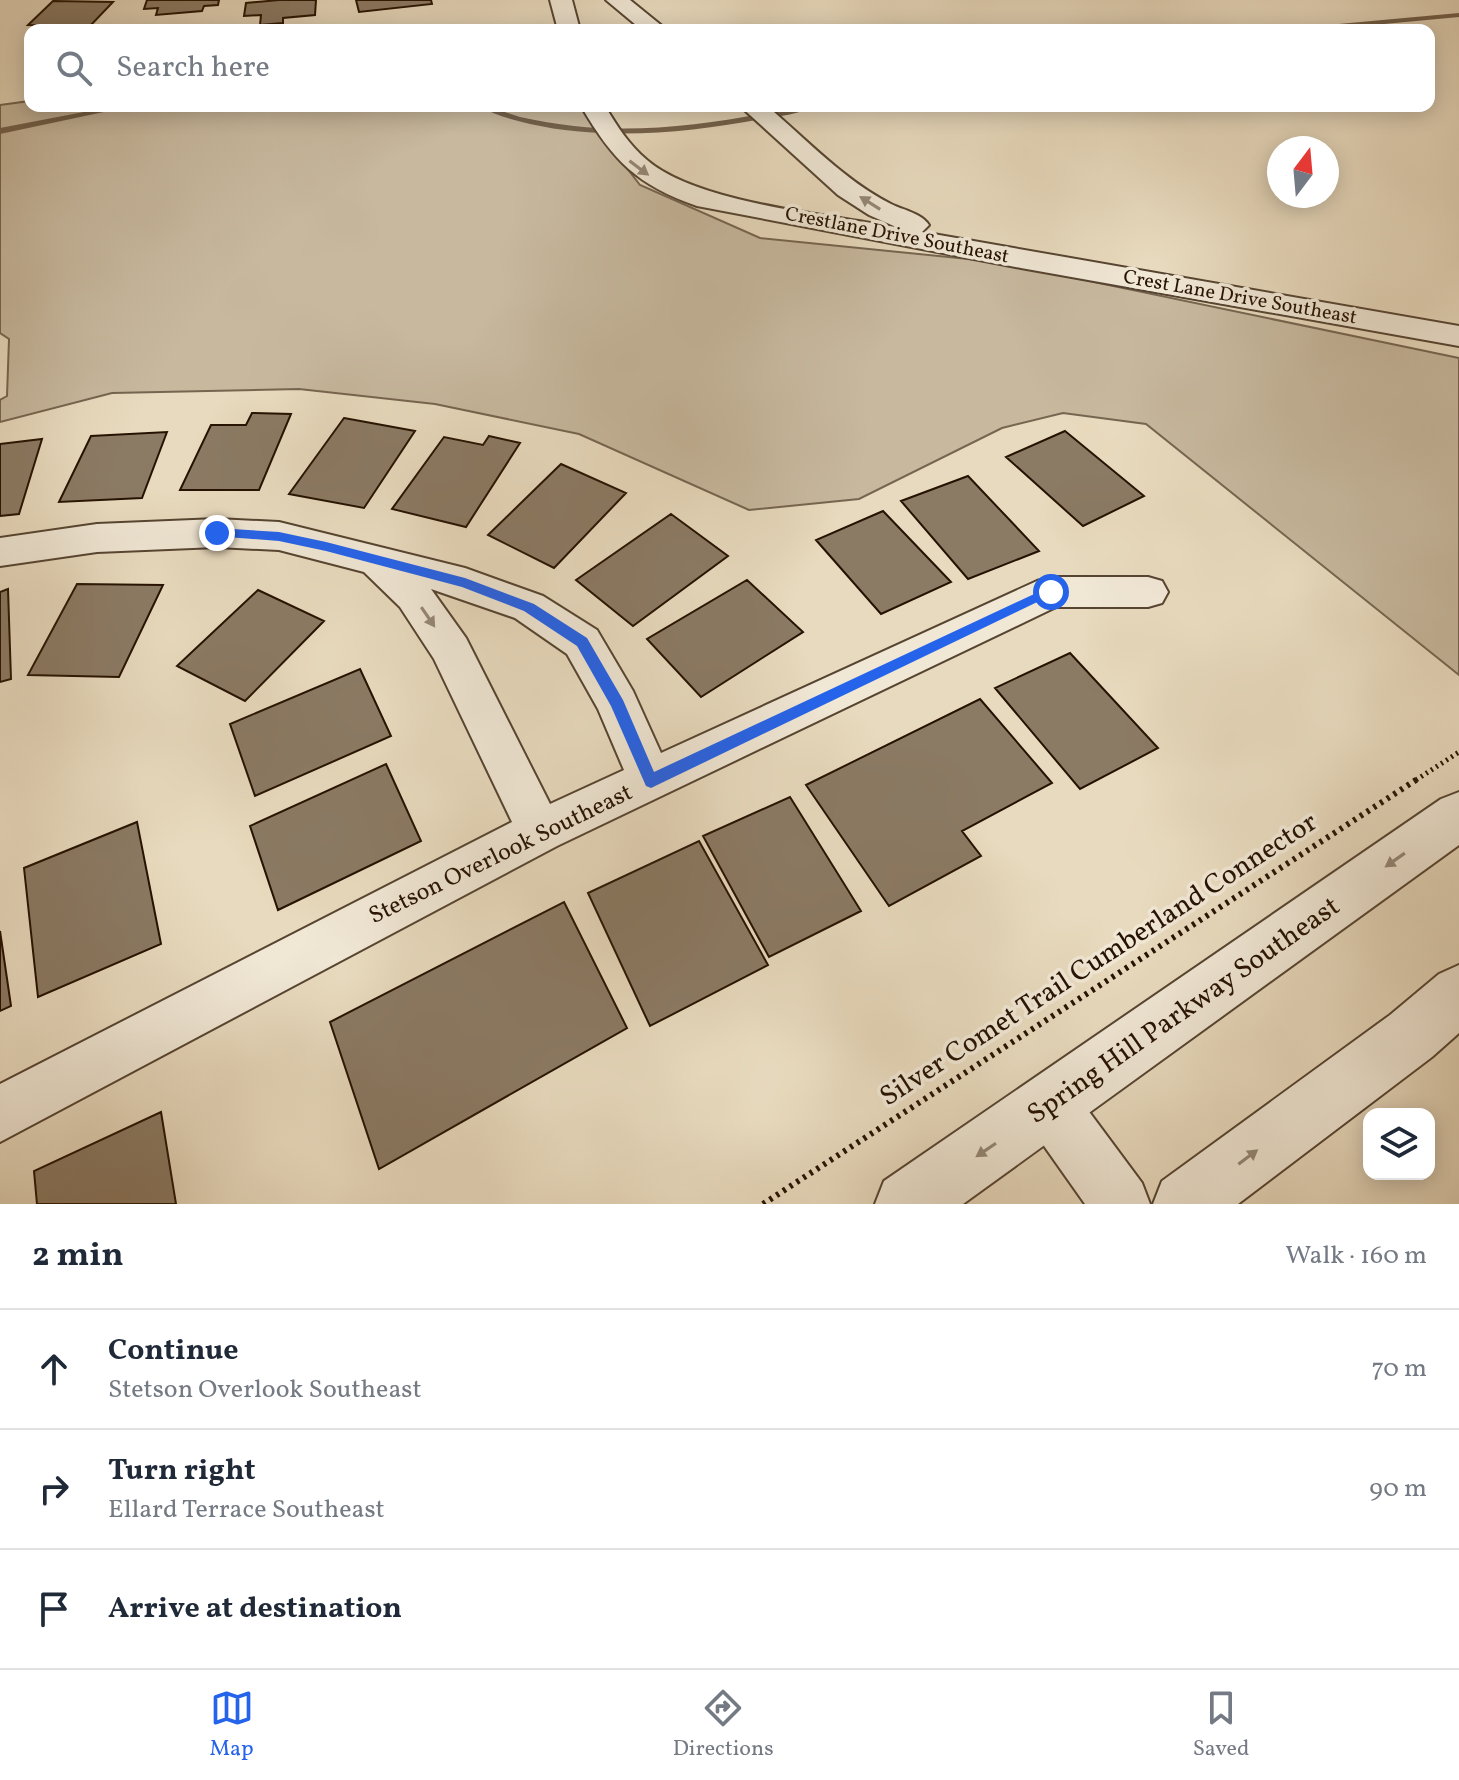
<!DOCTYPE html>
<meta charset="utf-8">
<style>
body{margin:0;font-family:Vollkorn,serif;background:#f2f2f3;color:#1f2937}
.controls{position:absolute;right:24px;bottom:24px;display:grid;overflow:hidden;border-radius:16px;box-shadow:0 4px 20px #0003}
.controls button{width:72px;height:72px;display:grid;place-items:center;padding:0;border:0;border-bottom:2px solid #e0e1e3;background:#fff;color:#1f2937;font:40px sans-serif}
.compass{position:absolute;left:1267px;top:136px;width:72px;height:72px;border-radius:50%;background:#fff;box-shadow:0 4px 20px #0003;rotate:16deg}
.stop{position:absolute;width:24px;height:24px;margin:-18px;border:6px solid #2563eb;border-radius:50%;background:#fff}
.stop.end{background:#2563eb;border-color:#fff;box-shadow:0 2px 8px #0008}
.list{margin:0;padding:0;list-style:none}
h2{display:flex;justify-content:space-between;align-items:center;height:104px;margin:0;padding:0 32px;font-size:34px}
h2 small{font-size:26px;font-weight:400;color:#747a83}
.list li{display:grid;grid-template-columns:52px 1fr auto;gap:24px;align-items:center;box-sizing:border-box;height:120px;padding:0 32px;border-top:2px solid #e0e1e3}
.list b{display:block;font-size:30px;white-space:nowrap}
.list p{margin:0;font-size:26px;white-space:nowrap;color:#747a83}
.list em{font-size:26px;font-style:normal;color:#747a83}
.icon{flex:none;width:44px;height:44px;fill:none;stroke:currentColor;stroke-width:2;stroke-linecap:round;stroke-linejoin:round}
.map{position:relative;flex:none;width:1459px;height:1204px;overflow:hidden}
.search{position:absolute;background:#fff;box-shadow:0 4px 20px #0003;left:24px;right:24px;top:24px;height:88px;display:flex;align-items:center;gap:20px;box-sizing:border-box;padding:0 28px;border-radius:16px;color:#747a83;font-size:30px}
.sheet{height:464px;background:#fff}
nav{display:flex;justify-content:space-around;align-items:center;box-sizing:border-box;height:112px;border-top:2px solid #e0e1e3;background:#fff;font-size:22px;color:#747a83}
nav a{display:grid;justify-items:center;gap:4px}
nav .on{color:#2563eb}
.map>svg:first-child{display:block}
.green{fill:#c7b89e;stroke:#766550;stroke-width:2}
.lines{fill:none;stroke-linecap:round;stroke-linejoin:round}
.stream{fill:#73614c;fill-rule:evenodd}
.building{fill:#8b7a64;stroke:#261202;stroke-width:2}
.minor-casing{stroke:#564431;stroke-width:4}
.tertiary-casing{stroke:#564431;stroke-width:4}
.path-far1{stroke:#261202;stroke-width:5;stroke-dasharray:2 4;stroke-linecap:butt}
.path{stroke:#261202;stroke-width:6;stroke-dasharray:3 5;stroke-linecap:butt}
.minor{fill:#f0e7d5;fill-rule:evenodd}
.tertiary{fill:#f0e7d5;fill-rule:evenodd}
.oneway{fill:#958776}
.route{fill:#2563eb}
.labels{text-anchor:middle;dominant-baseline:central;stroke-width:7;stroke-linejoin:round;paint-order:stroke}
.far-street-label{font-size:20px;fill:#261202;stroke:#f0e7d5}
.street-label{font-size:24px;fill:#261202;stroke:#f0e7d5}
.near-street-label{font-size:28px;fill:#261202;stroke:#f0e7d5}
</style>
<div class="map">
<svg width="1459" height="1204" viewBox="0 0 1459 1204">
<rect width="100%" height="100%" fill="#e8dabe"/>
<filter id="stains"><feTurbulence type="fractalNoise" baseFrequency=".0025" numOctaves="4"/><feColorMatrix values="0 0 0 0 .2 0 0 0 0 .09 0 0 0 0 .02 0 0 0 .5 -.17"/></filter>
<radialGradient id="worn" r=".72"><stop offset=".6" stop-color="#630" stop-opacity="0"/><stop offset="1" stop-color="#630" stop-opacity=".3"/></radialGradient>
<path class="green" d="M30,101V106H583L588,118L640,185L760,238L998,262L1459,358V675L1146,424L1063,413L1002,428L859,499L749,510L579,434L435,404L299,389L112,393L0,422V400L7,396L9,339L0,333V105Z"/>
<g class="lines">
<path class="stream" d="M1459,13V17L1320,30H1291L1295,28Z
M115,106H132L0,134V128Z
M479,106C494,106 505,113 520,117C538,121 556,124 574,126C649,134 726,122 799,106H815C801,114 779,116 762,119C686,133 607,141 530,124C513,120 494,115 479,106Z"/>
</g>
<path class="building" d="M147,0H219L218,5L204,6L202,11L156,15L158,8L144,9Z
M279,0H316L315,15L283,18V23L260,25L261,15L244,16L246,3Z
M356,0H431L432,4L359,12Z
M53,1L113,2L90,26L28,25Z
M252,413L291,414L259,490H180L211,425H246Z
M344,418L415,431L364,508L289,494Z
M1065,431L1144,496L1083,526L1006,457Z
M167,432L142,498L59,502L91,436Z
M489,436L520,443L466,527L392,509L444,437L483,445Z
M42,439L19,514L0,516V444Z
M561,464L626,493L554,568L488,535Z
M968,476L1039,551L968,579L901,501Z
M883,511L951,582L881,614L816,540Z
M671,514L728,556L633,626L576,580Z
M747,580L803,632L701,697L647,639Z
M77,584L163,585L119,677L28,675Z
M8,589L11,679L0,682V592Z
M258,590L324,621L245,701L177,666Z
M1070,653L1158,748L1080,789L995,688Z
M360,669L391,736L255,796L230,724Z
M980,699L1052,783L962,831L981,856L889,906L806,785Z
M386,764L421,841L278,910L250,826Z
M790,797L861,911L769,957L703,836Z
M137,822L161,944L38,997L24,868Z
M699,841L768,965L650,1026L588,893Z
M564,902L627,1028L379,1169L330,1022Z
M0,931L11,1006L0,1011Z
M161,1112L176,1204H37L34,1171Z"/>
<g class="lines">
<defs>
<path id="minor" d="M550,0H572L580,30H558Z
M606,0H630L667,30H642Z
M581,106H605C617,126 629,145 647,160C697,203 829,215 896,227L869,215L838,195L740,106H767C806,139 845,181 891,204C903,210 921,213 929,225L922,232L1459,326V346L1021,268L697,206C637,185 613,161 581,106Z
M217,519L279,522L465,568L543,596L597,630L633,691L661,753L1037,581L1051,577H1148L1162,581L1168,592L1162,603L1148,607H1056L557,846L0,1142V1084L512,822L434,659L400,607L364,572L279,550L217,547L97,552L0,566V538L97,524ZM431,589L515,618L567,654L598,709L624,770L550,804L466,638Z
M1050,1078L1070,1086L1142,1183L1150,1204H1085L1030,1126L1022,1106L1030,1086Z"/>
<path id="tertiary" d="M1459,792V845L963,1204H875L884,1181L1441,799Z
M1459,965V1033L1432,1057L1238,1204H1153L1162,1181L1390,1015L1439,974Z"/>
</defs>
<use href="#minor" class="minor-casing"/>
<use href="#tertiary" class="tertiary-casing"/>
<path class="path-far1" d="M1416,780L1459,752"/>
<path class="path" d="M763,1204L1419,778"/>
<use href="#minor" class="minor"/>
<use href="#tertiary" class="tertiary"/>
</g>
<defs><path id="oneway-solid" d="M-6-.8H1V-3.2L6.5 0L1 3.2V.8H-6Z" transform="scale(2)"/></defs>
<g class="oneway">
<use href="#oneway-solid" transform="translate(639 168) rotate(37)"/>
<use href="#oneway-solid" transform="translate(870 203) rotate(-148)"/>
<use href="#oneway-solid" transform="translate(428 617) rotate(56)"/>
<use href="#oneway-solid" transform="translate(1395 860) rotate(145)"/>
<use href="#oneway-solid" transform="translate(986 1150) rotate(146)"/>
<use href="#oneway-solid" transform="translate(1248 1157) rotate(-37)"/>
</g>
<path class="route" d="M217,528L279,532L326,542L465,578L534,604L587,638L623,700L654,772L1047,588H1056L1058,592L651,788L646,786L611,706L577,646L524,611L462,587L326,551L279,541L213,536L211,533Z"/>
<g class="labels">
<g class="far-street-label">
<text transform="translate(897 236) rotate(11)">Crestlane Drive Southeast</text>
<text transform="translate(1240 298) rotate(10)">Crest Lane Drive Southeast</text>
</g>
<g class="street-label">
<text transform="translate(501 855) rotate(-26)">Stetson Overlook Southeast</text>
</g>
<g class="near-street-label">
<text transform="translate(1099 960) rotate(-33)">Silver Comet Trail Cumberland Connector</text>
<text transform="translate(1184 1011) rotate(-35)">Spring Hill Parkway Southeast</text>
</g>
</g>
<rect width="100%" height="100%" filter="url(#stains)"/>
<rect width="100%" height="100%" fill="url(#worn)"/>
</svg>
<div class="controls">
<button><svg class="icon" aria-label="layers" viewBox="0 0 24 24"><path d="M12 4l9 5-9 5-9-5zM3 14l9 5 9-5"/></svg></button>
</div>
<svg class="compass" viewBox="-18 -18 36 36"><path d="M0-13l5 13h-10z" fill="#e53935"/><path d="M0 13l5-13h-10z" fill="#747a83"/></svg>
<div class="stop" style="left:1051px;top:592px"></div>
<div class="stop end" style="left:217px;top:533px"></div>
<div class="search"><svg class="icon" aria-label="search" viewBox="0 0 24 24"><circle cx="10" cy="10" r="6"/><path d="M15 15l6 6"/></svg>Search here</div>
</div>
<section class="sheet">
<h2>2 min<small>Walk · 160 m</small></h2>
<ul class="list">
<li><svg class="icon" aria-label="ahead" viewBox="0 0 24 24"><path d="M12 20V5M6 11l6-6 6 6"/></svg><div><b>Continue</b><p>Stetson Overlook Southeast</p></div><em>70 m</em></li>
<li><svg class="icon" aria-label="right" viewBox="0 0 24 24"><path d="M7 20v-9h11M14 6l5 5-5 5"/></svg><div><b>Turn right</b><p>Ellard Terrace Southeast</p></div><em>90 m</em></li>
<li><svg class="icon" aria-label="arrive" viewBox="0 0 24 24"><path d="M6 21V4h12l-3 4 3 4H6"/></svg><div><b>Arrive at destination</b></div></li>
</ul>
</section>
<nav>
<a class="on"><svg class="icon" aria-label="map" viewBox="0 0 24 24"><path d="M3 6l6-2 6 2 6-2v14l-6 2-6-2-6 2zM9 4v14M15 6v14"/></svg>Map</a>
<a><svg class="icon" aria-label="directions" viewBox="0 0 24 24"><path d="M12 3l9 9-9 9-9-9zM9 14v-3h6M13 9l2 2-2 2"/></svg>Directions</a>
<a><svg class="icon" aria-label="saved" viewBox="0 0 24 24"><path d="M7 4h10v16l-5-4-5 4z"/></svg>Saved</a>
</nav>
